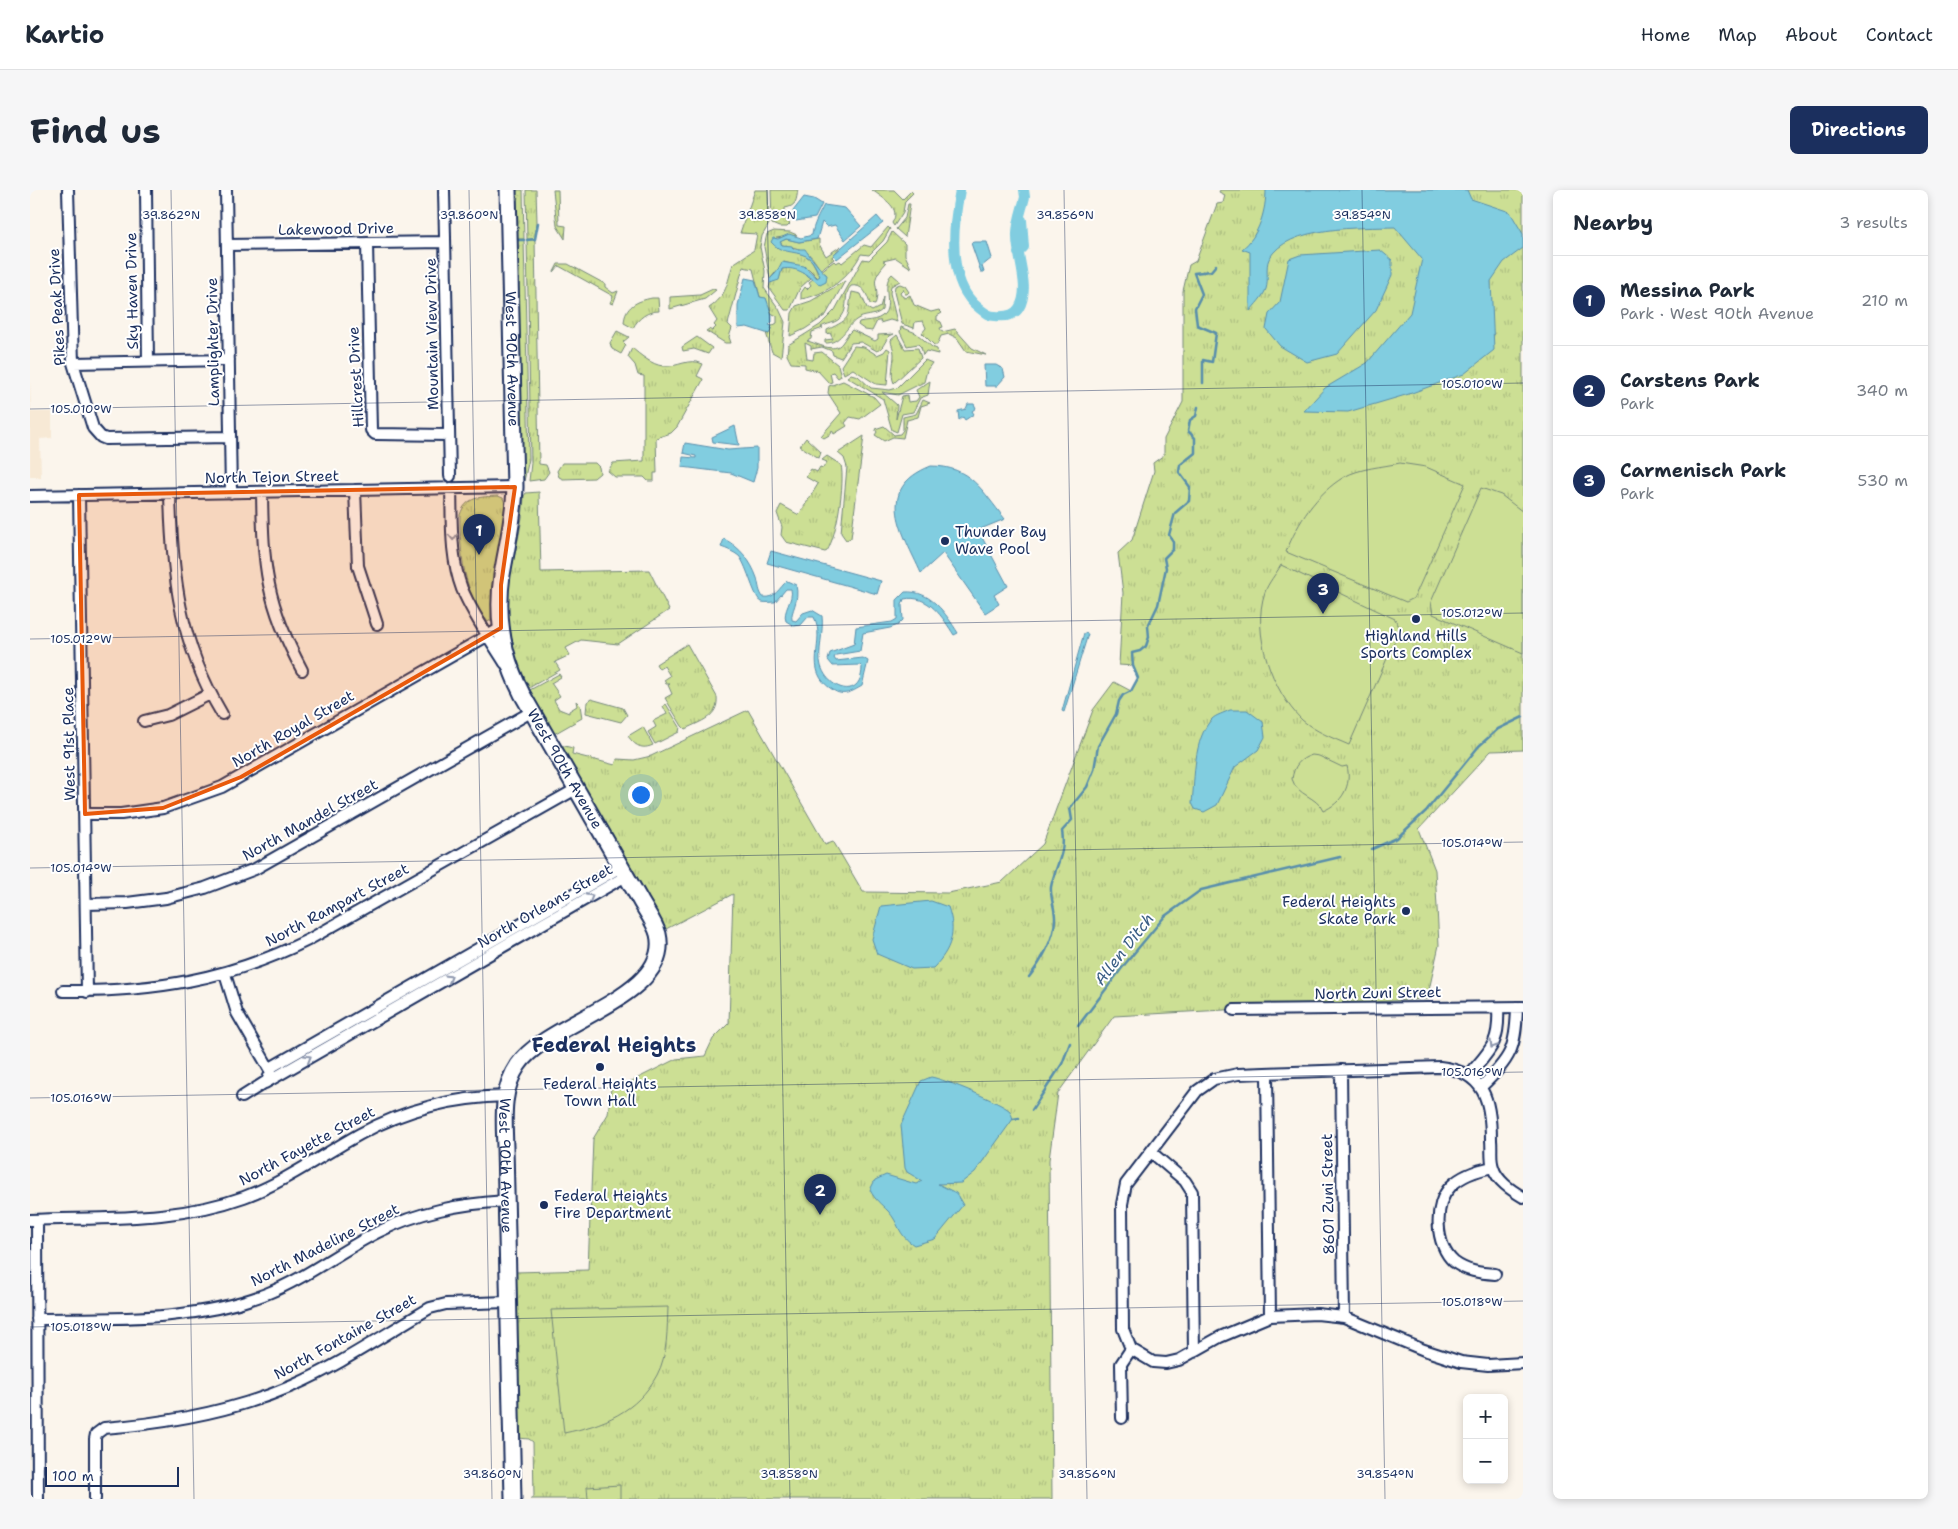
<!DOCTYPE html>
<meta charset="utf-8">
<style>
body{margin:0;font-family:"Shantell Sans",sans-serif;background:#f6f6f7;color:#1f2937}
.controls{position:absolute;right:15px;bottom:15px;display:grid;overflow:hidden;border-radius:8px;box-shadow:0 2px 8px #0003}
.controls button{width:45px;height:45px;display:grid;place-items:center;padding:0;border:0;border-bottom:1px solid #e0e1e3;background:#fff;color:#1f2937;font:25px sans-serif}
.scale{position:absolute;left:15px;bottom:12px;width:134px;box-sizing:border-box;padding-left:5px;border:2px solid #1b2f5e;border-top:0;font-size:14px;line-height:18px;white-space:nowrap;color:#1b2f5e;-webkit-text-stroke:4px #fff;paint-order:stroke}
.you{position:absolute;left:610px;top:604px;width:18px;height:18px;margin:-12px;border:4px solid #fff;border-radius:50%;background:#1a73e8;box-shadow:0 0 0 8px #1a73e833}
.badge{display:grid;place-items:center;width:32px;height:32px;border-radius:50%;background:#1b2f5e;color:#fff;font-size:16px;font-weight:700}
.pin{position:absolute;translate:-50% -41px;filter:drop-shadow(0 1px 2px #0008)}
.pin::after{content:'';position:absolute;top:26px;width:18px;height:15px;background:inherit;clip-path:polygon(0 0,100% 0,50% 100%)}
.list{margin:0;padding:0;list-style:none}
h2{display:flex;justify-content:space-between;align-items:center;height:65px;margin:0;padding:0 20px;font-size:21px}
h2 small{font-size:16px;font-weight:400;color:#747a83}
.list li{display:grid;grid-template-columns:32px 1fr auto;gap:15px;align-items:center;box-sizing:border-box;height:90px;padding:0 20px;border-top:1px solid #e0e1e3}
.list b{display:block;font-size:19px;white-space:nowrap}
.list p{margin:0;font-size:16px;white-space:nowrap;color:#747a83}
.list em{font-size:16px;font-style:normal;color:#747a83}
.map{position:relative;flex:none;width:1493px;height:1309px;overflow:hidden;border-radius:8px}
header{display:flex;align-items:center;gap:30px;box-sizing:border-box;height:70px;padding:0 25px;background:#fff;border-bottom:1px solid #e0e1e3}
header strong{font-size:24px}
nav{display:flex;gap:28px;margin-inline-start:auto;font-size:18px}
.intro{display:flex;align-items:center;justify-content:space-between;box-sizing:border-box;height:120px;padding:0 30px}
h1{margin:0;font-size:35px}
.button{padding:12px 22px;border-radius:8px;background:#1b2f5e;color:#fff;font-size:18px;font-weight:700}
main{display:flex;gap:30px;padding:0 30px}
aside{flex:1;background:#fff;border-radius:8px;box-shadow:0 2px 8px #0003}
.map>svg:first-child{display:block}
.built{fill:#f7e9d5}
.grass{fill:url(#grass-tufts);stroke:#748779}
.pitch{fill:#ccdf94;stroke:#748779}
.water{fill:#81cde0;stroke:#588eac}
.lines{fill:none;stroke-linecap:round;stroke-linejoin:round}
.stream{stroke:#588eac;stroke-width:2.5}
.canal{stroke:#81cde0;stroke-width:10}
.street-casing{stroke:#1b2f5e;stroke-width:14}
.secondary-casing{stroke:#1b2f5e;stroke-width:19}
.street{stroke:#fff;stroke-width:10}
.secondary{stroke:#fff;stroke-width:15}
.oneway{stroke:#8d97ae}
.marked{fill:#e8590c;fill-opacity:0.2;stroke:#e8590c;stroke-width:4;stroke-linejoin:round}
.ticks{fill:none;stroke:#1b2f5e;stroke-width:1;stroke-opacity:0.45}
.poi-dot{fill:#1b2f5e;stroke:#fff;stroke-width:2}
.labels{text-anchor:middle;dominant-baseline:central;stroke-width:4;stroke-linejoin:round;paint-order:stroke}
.street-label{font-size:15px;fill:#1b2f5e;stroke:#fff}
.poi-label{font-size:15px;fill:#1b2f5e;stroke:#fff;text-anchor:start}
.water-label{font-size:16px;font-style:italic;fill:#3a5e85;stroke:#fff}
.district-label{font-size:20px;font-weight:bold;fill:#1b2f5e;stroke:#fff}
.ticks-label{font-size:12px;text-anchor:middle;fill:#1b2f5e;stroke:#fff;stroke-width:4;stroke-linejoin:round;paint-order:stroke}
</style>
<header>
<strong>Kartio</strong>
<nav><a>Home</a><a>Map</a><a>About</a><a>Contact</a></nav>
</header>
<div class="intro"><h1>Find us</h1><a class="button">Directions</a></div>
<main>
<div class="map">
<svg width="1493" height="1309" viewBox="0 0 1493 1309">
<defs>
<pattern id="grass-tufts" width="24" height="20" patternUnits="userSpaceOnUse" patternTransform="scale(1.25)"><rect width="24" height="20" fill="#ccdf94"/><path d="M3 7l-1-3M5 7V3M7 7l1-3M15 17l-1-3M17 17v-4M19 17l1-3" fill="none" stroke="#afc082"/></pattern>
</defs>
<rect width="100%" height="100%" fill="#fbf5ec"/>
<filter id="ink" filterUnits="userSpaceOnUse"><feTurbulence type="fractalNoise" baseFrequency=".02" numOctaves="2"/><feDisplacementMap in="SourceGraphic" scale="10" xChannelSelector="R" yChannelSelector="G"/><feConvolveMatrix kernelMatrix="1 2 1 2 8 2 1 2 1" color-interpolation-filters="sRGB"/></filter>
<g filter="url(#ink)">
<path class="built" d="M0,189L1,222H22V248L10,249L11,287H0Z"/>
<path class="grass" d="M486,0H493L494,49H487Z
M496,0H506L507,32L505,49H497Z
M523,0H528L529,35L536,36L535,49L527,36Z
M725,0H738L739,34L732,46L730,57L735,81L734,98L749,119L755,132L751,167L742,162L736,143L739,144L742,136L747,133V126L741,123L736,109L730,107L723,79L713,77L698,134L702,138L699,147L701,153H695L676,141L679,139L682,141L686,137L684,135L687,131L679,118C697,106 697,93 703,74L724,60L727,44L710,43Z
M741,0H768C766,10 767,16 755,18V29L760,34L757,37H749L742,34Z
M842,0H864L873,9L881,1L883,3L875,11L873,22L864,36L862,33C872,18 854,9 842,0Z
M1190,0H1493V560L1461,561L1389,639L1405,680L1409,755L1397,809L1084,826L1028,903L1019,970L1022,1309H500L504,1307L503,1252L499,1249L488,1248L486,1082L558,1080L563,949L578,924L581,898L604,890L646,869L675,866L683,849L699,833L703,704L636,739L530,555L543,558L542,564L585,575L587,569L604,570L621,566L718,520L795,654L803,651L833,702L918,703L972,692L1013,654L1063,520L1084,492L1101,501L1108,488L1103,476L1089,475L1093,403L1088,363L1102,350L1124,281L1123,273L1134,265V249L1153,212V101L1159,75L1166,71L1187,14L1193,13L1195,5L1189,2Z
M878,14H880L875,47L866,39L875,28Z
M858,37L860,39L853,51L839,65L831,64C820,86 797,105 771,109V103L775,97L777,99L781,95L779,92L783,89L786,92L796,84L791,81L804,71L806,73L810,71L812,73L834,55L841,57Z
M744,41L760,42L767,45L746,48L751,58L775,65L782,71L790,86L788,88L779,79L754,72L740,89L734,57L737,44Z
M862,42L875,54V65L881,78L866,68L853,71L856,73C836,95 852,93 845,115L840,114C837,104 833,94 821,96C813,104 819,117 812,126C806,134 797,133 791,137L793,138L782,142L781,149L777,151C787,153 804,164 812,153C816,148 817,144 822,140L845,151L848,149V145L864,144C854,147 856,157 847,161L831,152L821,153L811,168L803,165L802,161L792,157L781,159V156L775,153L777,169L783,170L784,163L792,162L808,175L811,186L808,188L803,182L800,183L802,192L799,193L788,181L775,178V174L761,173L757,165L758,155L790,135L805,120L833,69L839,70L857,52Z
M757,49L769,52L789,49V54L796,66L811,56L802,67L804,69L790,80C780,60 772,59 752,55L750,51Z
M487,50H494L499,269L494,291H492Z
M497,50H505L509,274L516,275L519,282L514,289L499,291L501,273Z
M528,74H538L575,94V97L583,103L588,101L583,114L580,113L583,106L529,76L524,82Z
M758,78L768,79L781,88L770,98L760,120H755L739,98L740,93L749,89L752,79Z
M862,84L870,91L861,96L860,103L867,132L860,130L850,133L851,131H847L842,141L835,140L828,135L829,132C836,130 843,131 849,128C867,119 849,96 862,84Z
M815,91L796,125L775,139L760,146L762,123L766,116L781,111Z
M870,94L875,96L879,102L877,104H875L873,99L870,102L872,106L875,108L880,105L884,115L901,122L909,120L912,123L907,126V130L911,132L913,137L910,138L912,142L925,139L942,158L956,165L936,161L927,148L919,144L911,146L907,155H904L892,143L896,138L893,131L885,132L884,138L872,134L864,102L865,96Z
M683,99L686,100L675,109L640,119V107L670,105Z
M822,102L831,104L837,118L842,121L850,117L853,107L852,120C845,127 834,124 826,130C816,137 810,154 795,153V150L803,149L800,143L797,144V140C824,127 816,129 822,102Z
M622,108H628L629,121C618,121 608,128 603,138L594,133C595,116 607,111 622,108Z
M871,137L886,143L902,157L907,159L908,164L896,161L893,165L891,157L888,154L877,156L870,142Z
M587,141L599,147L593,152L596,155L591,164L582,159L580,153Z
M867,145L875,159L888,158L891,168L864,193C860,185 864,174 864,164C864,158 861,155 861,150Z
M667,147L682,158L678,164L664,159L653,161L652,157Z
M824,156L834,157L847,165L854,162L857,158L860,160L857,195L846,194L823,179L814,184L811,176Z
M602,158C609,164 622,175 633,176C648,178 658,167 673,174L667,186L673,189L672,192L647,237L641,243L626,248L627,283H624V291H618L614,287H585L578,281L583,273L614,271V186L608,185L605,175L598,167Z
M895,170L902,173L897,180L894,192L868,205L852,202L867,215L866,229L872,206L877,205L878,212L886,211L889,207L886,200L900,191L898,205L890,208L883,222L872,224L867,242L862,240L853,209L817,187L821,184L828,186L841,198L860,200L867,198Z
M813,191L844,207L850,214L830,229L820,227L815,233L817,236L804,244L802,240L801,244L794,248L791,246L811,223L798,203L799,196Z
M893,210L900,213L891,216L888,227L877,230L873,248L863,247L854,251L845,245L847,242L845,239L854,236L864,245L870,244L873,240V227L886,224Z
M834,246L821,348L816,350L811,343L817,277L814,268L808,263Z
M776,248L791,262L789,268L770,256Z
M797,266L811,275C815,293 807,345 797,361L795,362L756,352L751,345L752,337L747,323L751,315L769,325L788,294L776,287L781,279L787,282L790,277L793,278L797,272L792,270Z
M532,273H565L569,277L570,283L564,288L533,289L529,287L527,281Z
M509,302L511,382L619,380L639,420L588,454L551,450L536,458L540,465L525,472L530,480L497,499C481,463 474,421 481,382C486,356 493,333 494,306L496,303Z
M468,306L473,308L476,316L462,397L461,430L458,432C433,402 430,363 430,325C436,306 451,307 468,306Z
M657,454L687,507C689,527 671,531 655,539L652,536L635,508L642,504L638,495L640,494H636L634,490L640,486L634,476L629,479L626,474Z
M529,484L531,487L521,493L530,506L524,510L529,519L539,523V521L547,516L546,511L550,515L552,528L524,544L498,501Z
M561,509L593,518L597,525L591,532L556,523L557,512Z
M636,514L650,537L649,542L625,554L618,542L626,537L623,531L637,524L633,516Z
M613,537L623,555C612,560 605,556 598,546Z"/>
<path class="pitch" d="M1370,273L1396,277L1435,294L1384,408L1376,412L1256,362C1268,332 1286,304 1314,287C1330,278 1352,277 1370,273Z
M1451,298L1471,305L1493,322V463L1403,424L1401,412Z
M1251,375L1365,429L1370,439L1319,555C1303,548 1286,542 1272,530C1242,501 1221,443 1235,402C1238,393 1246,384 1251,375Z
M1282,565L1289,566L1312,577L1317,576C1322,596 1312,613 1293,621C1287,606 1267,606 1262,589C1264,576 1269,569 1282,565Z
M638,1117C637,1138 638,1165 627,1185C607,1222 573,1235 534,1243L521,1120Z
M590,1295V1309H558L557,1297Z"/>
<path class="water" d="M1236,0H1437L1441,9L1480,22L1493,44V58L1474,72L1461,91L1464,160L1434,184L1379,204L1318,222L1274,221L1295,198L1337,173L1380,123L1392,69L1365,37C1332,38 1257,35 1239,69C1235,77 1239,90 1236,99C1233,107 1225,115 1220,121V62L1212,59C1229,46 1236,20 1236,0Z
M774,7L784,9L792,14L785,28L766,31L763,21Z
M794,15L815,18L831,36L815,50L805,35L797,37L792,32L787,49L769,52L756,49L750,52L752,55L762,56L763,59H775C778,64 793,83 797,85L796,92L790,95C779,86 767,76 752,79L749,90L740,93V89L746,83L752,72L774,76L787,88L790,86C787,80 783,69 776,66C763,60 751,64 741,52L743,48L748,49L759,44L771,48L782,45C783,35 789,25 794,15Z
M847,26L853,33L807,69L803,65Z
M944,52H957L962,68L952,76L954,82H951L941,53Z
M1350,60L1362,70V85L1346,120L1307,164L1277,172L1250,156L1236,139L1239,124L1250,112L1259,69L1270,65Z
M715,88L725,90L730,107L736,108L742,125V132L739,135L742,136L739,144L717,137L708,138V115Z
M954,175H966L973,179L975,187L967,196H955Z
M938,214H944L946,218L942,221L944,224L935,230L933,227L929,230L928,221L936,219Z
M705,236L709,255L683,252L682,247Z
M655,253L698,260L727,258V278L723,292L701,283L652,277L653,267L666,268V266L653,263Z
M901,276C941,276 952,301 975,329L948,340L978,396L964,405L969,414L955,423L913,363L891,383C873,343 843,299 901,276Z
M694,349C710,357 721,371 727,388C729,396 729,402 733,407C745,409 749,398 757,391L766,395C770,412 760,421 762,430L766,431L773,423L782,420L792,426C794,442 787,462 791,476C799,501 832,510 832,477L830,475L803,476L798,470L800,463L824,454L826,437L862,432L867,429V410L875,402C901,400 916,424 928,443L924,445C913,428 899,404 874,409L872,415L873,430L868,435L860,438L833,443L830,461L806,465L804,468L806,471L833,468L838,471L832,496C822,502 813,507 803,500C771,480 797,452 784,427H778L771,435L764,436L756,431C752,421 764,410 761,399H756L745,412C741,412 736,413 732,412C724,409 718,377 709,366C704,362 697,359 691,357Z
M741,361L851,391L847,404L737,373Z
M1054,443L1058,444L1034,522L1032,521Z
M1200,520H1217L1233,532L1235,547L1228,560L1205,577L1187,615L1174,622L1165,619L1162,613C1165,588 1163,549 1182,529C1186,525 1194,523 1200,520Z
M901,711L918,717C927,742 921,760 903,778L882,779L847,764L842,749L851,716Z
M901,887C914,889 972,913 980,921C981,923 982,926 983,929L945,982L931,993L908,994L926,1003L933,1015L905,1049L884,1055C867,1044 870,1034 858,1021C851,1014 845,1010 840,1000L845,990L856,985L886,994L892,991L877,982L875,978L871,935L891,891Z"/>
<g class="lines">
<path class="stream" d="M487,50H494
M497,50L505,49L508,33
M1173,193V170L1182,172L1186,143L1167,135L1165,118L1172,104L1164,83L1181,81L1186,75
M1342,659L1367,648L1396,621L1449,556L1468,539L1493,527
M999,787C1011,772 1025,748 1025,728C1025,718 1020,707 1021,697C1025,675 1036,665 1032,641L1042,630L1040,618L1057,597L1064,580L1068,556L1086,524L1089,511L1093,505L1101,501L1108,488L1103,476L1102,463L1110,461L1116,456L1119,447L1118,436L1128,415L1136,378L1134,368L1143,359V351L1139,345L1145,323L1159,311L1160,297L1149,282L1150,275L1165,263V248L1158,241L1160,230L1166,226L1168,217
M1048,836L1095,774L1135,726L1171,700L1310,667
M1002,920L1032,874L1040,853
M983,929L989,928"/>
<path class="canal" d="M930,0C923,36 916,93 949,118C954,122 958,126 965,126C974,127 984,126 989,118C1001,98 987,69 987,47C986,34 992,20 995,7L994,0
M988,63L994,57L992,30L990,29"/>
<defs>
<path id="street" d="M38,0L43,173L63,238L71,247L76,249L200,247
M116,0L118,171
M196,0L201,303
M414,0L420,286
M337,53L341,240L345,244L419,245
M197,55L415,52
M43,173L199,170
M421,298C422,332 420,367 432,399C443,425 460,449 475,473
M325,300L328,376L347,434
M232,302C233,377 236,413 272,480
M140,304C142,385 149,452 192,524
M49,305L57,802
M0,306L485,297
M114,531L138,525L180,504
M55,624H91L133,618L192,597L471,438
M56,714L97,713L136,708L175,698L225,679L501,522
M195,784L207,823L241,882L237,891L212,907
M33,801C121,802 198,790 278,750L546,599
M1204,820L1493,817
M240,878L591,677
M1311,880L1314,1127
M1237,884L1240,1126
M1439,885C1461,859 1470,853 1468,818
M235,893L596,686
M1451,897C1481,868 1486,859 1487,817
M1121,962L1155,991L1162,1002L1164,1162
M1463,977C1448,980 1432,985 1421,996C1403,1014 1405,1055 1424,1072C1436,1081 1450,1083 1465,1084
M1493,1007C1481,1000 1467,991 1463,977C1460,969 1462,959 1461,950C1461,911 1455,882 1410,877L1208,884L1184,889L1167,901L1096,994L1092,1014L1093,1139L1101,1159L1123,1172L1136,1173L1149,1170L1190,1147L1240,1126L1287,1124L1314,1127L1394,1160L1431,1172L1458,1175L1493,1173
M0,1030C72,1027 145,1032 214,1007C255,992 292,965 330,944C376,919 424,907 476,906
M7,1030L8,1309
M7,1129C85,1128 162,1132 236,1104C275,1089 310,1061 348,1042C390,1021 430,1014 476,1011
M1092,1228L1091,1174L1101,1159
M65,1309V1249L66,1244L74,1238C139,1233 202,1222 262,1196C310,1175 355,1144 400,1118L416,1114L478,1112"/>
<g id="secondary">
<path id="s1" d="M478,0L485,297C484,328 477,355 472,385C466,426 473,467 492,504L610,710C616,721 625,733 628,744C643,807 517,831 488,875C471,900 474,929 475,957L483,1309"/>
</g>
</defs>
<use href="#street" class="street-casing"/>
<use href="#secondary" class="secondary-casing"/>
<use href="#street" class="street"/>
<use href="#secondary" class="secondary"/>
</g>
<defs><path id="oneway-chevron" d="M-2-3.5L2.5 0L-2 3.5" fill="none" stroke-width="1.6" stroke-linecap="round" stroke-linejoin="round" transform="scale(1.25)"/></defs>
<g class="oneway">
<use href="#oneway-chevron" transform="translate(423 347) rotate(87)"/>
<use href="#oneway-chevron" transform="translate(560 707) rotate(-30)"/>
<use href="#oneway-chevron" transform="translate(419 788) rotate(-30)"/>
<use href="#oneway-chevron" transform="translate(1463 855) rotate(122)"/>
<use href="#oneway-chevron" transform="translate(278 868) rotate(-30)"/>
</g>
</g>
<path class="marked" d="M485,297L471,395V438L211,587L133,618L55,624L49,305Z"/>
<path class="ticks" d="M141,0L164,1309M439,0L462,1309M737,0L760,1309M1034,0L1057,1309M1332,0L1355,1309M0,219L1493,193M0,449L1493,423M0,678L1493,652M0,908L1493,882M0,1137L1493,1111"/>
<g class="poi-dot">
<circle cx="915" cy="351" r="5"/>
<circle cx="1386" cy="429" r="5"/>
<circle cx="1376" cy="721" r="5"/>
<circle cx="570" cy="877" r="5"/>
<circle cx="514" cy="1015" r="5"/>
</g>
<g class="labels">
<g class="street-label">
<text transform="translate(306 39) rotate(-1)">Lakewood Drive</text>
<text transform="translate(102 101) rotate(-91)">Sky Haven Drive</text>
<text transform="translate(27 117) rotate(-93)">Pikes Peak Drive</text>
<text transform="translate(402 144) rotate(-91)">Mountain View Drive</text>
<text transform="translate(183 152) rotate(-91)">Lamplighter Drive</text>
<text stroke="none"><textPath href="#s1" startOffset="169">West 90th Avenue</textPath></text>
<text transform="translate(326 187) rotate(-93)">Hillcrest Drive</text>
<text transform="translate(242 287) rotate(-1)">North Tejon Street</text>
<text transform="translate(263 539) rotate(-30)">North Royal Street</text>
<text transform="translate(39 554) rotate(-91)">West 91st Place</text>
<text stroke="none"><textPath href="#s1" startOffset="595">West 90th Avenue</textPath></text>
<text transform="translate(280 630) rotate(-29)">North Mandel Street</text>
<text transform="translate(307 715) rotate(-28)">North Rampart Street</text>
<text transform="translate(515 716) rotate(-30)">North Orleans Street</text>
<text transform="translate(1348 803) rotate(-1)">North Zuni Street</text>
<text transform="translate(277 956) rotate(-28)">North Fayette Street</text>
<text stroke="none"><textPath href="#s1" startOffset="1090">West 90th Avenue</textPath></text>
<text transform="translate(1298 1004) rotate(-91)">8601 Zuni Street</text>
<text transform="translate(295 1055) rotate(-27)">North Madeline Street</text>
<text transform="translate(315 1147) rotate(-29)">North Fontaine Street</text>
</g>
<g class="poi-label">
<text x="925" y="342">Thunder Bay<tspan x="925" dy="17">Wave Pool</tspan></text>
<text x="1386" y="446" text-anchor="middle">Highland Hills<tspan x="1386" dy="17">Sports Complex</tspan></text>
<text x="1366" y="712" text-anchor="end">Federal Heights<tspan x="1366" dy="17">Skate Park</tspan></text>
<text x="570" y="894" text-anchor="middle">Federal Heights<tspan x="570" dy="17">Town Hall</tspan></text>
<text x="524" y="1006">Federal Heights<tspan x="524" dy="17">Fire Department</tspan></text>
</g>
<g class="water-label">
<text transform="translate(1094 759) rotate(-52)">Allen Ditch</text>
</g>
<g class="district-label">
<text x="584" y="855">Federal Heights</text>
</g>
</g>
<g class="ticks-label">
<text x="141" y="29">39.862°N</text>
<text x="439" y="29">39.860°N</text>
<text x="737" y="29">39.858°N</text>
<text x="1035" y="29">39.856°N</text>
<text x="1332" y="29">39.854°N</text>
<text x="1442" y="198">105.010°W</text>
<text x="51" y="223">105.010°W</text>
<text x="1442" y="427">105.012°W</text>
<text x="51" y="453">105.012°W</text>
<text x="1442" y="657">105.014°W</text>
<text x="51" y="682">105.014°W</text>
<text x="1442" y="886">105.016°W</text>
<text x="51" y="912">105.016°W</text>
<text x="1442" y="1116">105.018°W</text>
<text x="51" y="1141">105.018°W</text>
<text x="462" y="1288">39.860°N</text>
<text x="759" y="1288">39.858°N</text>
<text x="1057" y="1288">39.856°N</text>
<text x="1355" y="1288">39.854°N</text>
</g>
</svg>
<div class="controls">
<button>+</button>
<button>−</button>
</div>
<div class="scale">100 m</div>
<div class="you"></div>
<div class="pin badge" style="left:449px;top:365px">1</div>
<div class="pin badge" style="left:790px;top:1025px">2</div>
<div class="pin badge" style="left:1293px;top:424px">3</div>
</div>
<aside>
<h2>Nearby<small>3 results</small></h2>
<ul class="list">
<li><span class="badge">1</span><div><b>Messina Park</b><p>Park · West 90th Avenue</p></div><em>210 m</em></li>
<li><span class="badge">2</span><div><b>Carstens Park</b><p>Park</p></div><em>340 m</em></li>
<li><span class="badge">3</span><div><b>Carmenisch Park</b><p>Park</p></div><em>530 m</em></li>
</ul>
</aside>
</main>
